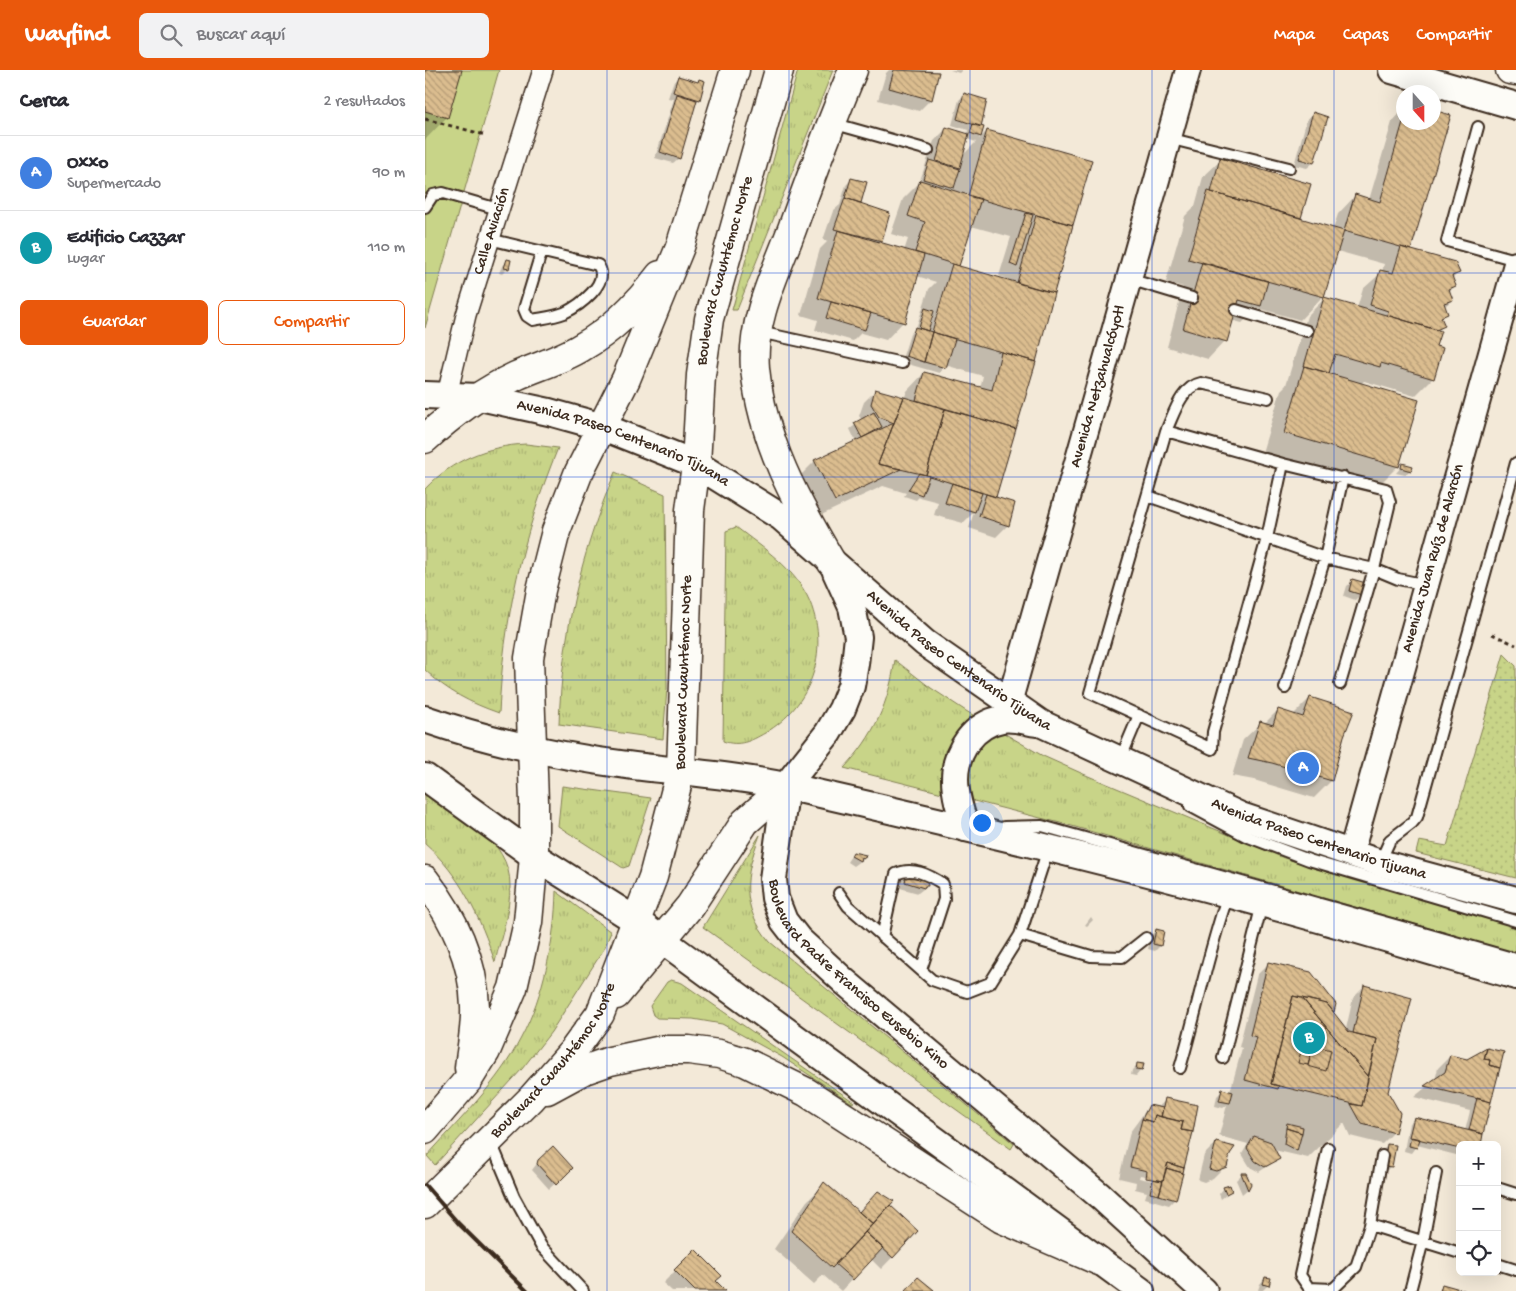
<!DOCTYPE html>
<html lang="es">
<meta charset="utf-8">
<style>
body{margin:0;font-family:"Gochi Hand",sans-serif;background:#f2f2f3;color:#2b2b33}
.controls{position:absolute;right:15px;bottom:15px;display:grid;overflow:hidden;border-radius:8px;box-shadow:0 5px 20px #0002}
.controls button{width:45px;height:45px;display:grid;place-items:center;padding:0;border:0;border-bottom:1px solid #e1e1e2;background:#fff;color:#2b2b33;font:25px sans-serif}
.compass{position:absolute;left:971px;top:15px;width:45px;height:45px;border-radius:50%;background:#fff;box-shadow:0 5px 20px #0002;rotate:159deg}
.you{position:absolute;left:556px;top:752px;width:18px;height:18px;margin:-12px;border:4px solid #fff;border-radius:50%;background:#1a73e8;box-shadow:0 0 0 8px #1a73e833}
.badge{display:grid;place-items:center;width:32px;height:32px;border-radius:50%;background:#ea580c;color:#fff;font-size:16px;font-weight:700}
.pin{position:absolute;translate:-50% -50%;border:2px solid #fff;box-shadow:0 1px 5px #0006}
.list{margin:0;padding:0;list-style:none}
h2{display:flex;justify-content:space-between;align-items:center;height:65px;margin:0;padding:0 20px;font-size:21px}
h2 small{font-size:16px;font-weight:400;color:#7c7c81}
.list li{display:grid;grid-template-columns:32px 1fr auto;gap:15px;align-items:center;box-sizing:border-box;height:75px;padding:0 20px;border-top:1px solid #e1e1e2}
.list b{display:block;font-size:19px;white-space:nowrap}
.list p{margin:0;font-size:16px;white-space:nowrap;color:#7c7c81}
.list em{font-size:16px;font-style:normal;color:#7c7c81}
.actions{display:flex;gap:10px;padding:15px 20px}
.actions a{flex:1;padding:11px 0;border:1px solid #ea580c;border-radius:8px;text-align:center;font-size:18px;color:#ea580c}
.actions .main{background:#ea580c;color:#fff}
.icon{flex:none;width:28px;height:28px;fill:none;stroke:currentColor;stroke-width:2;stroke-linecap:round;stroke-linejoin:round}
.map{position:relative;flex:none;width:1091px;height:1221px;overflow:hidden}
header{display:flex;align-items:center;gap:30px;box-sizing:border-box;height:70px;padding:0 25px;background:#ea580c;color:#fff}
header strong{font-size:24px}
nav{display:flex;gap:28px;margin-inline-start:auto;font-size:18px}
.search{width:350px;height:45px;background:#f2f2f3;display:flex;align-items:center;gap:12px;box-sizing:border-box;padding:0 18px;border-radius:8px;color:#7c7c81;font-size:19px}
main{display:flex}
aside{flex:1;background:#fff}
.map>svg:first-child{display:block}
.grass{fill:url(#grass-tufts);stroke:#827f53}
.park{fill:url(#park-dots);stroke:#827f53}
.pitch{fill:#c8d488;stroke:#827f53}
.shadow{fill:#0003;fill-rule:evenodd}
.building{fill:url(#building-back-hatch);stroke:#3b2a1e}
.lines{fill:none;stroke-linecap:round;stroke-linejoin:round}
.service-casing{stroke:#3b2a1e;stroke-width:14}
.minor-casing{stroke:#3b2a1e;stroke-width:22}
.tertiary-casing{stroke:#3b2a1e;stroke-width:28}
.secondary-casing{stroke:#3b2a1e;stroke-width:30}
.primary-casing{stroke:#3b2a1e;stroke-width:31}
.trunk-casing{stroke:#3b2a1e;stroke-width:31}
.path{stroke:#3b2a1e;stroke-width:3;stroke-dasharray:4 4;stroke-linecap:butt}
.service{stroke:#fdfcf7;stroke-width:10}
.minor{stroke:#fdfcf7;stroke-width:19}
.tertiary{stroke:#fdfcf7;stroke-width:24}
.secondary{stroke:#fdfcf7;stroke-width:26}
.primary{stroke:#fdfcf7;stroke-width:28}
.trunk{stroke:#fdfcf7;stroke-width:28}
.rail{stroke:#3b2a1e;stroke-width:4}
.grid{fill:none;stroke:#1d4ed8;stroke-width:1;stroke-opacity:0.55}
.labels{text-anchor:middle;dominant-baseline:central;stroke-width:4;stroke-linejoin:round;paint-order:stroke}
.street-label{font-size:16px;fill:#3b2a1e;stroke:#fdfcf7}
</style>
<header>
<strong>Wayfind</strong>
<div class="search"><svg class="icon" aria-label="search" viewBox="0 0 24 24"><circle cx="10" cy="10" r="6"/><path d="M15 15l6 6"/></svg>Buscar aquí</div>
<nav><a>Mapa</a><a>Capas</a><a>Compartir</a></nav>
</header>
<main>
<aside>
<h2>Cerca<small>2 resultados</small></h2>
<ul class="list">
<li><span class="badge" style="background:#3f7fe0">A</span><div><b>Oxxo</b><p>Supermercado</p></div><em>90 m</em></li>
<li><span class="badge" style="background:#0f9aa8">B</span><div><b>Edificio Cazzar</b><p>Lugar</p></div><em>110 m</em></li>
</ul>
<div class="actions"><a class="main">Guardar</a><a>Compartir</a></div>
</aside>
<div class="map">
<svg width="1091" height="1221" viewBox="0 0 1091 1221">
<defs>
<pattern id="grass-tufts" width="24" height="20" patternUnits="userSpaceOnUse" patternTransform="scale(1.25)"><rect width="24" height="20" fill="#c8d488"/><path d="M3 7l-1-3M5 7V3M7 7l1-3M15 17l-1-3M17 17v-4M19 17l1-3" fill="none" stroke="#adb675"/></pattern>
<pattern id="park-dots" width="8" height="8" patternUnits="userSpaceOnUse" patternTransform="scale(1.25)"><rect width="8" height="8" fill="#c8d488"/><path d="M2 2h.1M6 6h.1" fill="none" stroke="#adb675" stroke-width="1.8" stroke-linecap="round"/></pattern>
<pattern id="building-back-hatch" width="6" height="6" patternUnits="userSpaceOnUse" patternTransform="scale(1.25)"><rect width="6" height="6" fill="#dbbd8f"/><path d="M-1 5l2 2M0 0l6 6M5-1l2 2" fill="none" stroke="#b39a74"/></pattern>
</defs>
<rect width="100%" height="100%" fill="#f3e9d8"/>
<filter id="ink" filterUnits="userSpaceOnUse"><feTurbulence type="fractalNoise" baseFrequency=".02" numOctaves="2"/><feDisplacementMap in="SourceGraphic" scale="10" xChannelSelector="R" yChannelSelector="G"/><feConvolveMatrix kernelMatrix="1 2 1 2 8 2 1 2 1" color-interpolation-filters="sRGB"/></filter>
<g filter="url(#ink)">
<path class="grass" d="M373,0H408L312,240H307Z
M101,374L133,378C98,463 78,551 74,643C45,633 22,621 0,600V419C27,390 62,376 101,374Z
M190,402L240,424L242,619L238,669L134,654C137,564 155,486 190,402Z
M311,457C338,478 371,499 385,532C405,582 386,636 340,663C326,671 314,677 298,671L301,461Z
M470,590L506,618L541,641L618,686L656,703L859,788L1091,856V883L647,756L419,698C449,667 464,632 470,590Z
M0,716C31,741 86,770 85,816C85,841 76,867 70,892C56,849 35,804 0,774Z
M137,716L226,728L204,796L198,798L133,756Z
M335,765C319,807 315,836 345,872L589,1074L586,1079L278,857Z
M131,821L186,862L179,879L126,962L97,999L10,1095L2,1086C35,1049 73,1013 96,968C119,925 130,869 131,821Z
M246,910L257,913L429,1032L427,1033L357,987L297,954L268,949L232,948L228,945L225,936L242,912Z"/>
<path class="park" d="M1079,584L1091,596V808L991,783L994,771L1022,776Z"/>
<path class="pitch" d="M0,0H74L0,258Z"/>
<path class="shadow" d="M0,0H36L22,47L0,70Z
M464,0H504L513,2L506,29L494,41L453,30L461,3Z
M525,0H537L534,3Z
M253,7L272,13L275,10L274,29L270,33L254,88L248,93L230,88L249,29L243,28L248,13Z
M540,24L554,57L557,58L554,69L562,61L666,91L610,292L568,427L583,455L571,467L544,458L549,442L538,453L509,445L513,432L494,427L491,430L479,426L481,423L458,416L392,447L372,409L390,391L431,372L425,359L437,350L434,346L439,332L451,320L479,329L482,321L499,303L555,318L558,306L520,295L514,303L476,292L485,264L491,258L504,219L511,212L492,206L478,252L461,270L436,263L428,271L390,260L393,250L376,245L395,179L403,171L398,170L408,141L415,135L421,115L427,109L435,132L433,134L455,170L453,173L479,181L483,169L466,164L478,129L494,113L509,71L521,59L542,65L543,60L527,55L534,30ZM542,69L551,72L536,87ZM546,156L586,167L574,206L581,208V211L533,197Z
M978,40V52H1008L1025,46L985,181L1033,203L1027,209L1030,216L1024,222L1027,230L1019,237L1022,244L1016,249L1018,256L1012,262L1008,308L990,326L939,311L936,314L973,396L950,419L836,386L856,320L861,315L882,246L900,228L932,238L938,219L957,202L959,194L912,181L898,226L875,250L833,238L817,253L806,250L800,271L783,289L742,277L758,217L741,212L760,146L770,136L778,107L796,90L874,147L873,149L908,159L913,144L930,126L944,130L967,52Z
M888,44L901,47L888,93L882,98L869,95L882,49Z
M82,190L83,198L77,204L74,203L77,196Z
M978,395L985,400L980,405L971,403Z
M928,511L936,524L930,530L919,526L922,516Z
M885,628L917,666L906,711L889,728L829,710L807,706L818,670L836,653L839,654L853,640L868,645Z
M428,783L439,788L428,796L422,792Z
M482,804L502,816L493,823L475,818L477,810Z
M666,847L668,850L662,856L660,855Z
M732,860L735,876L730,881L723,879L726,865Z
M844,893L910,934L908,942L921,959L928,928L939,917L985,929L961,1022L969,1062L957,1074L925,1066L919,1053L883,1088L849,1080L853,1089L834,1102L825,1097L817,1084L823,1074L794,1066L802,1035L798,1038L790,1036L792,1026L798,1020L805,1022L817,978L814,977L832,905Z
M1077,983L1054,1075H1035V1086L992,1075L986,1083L979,1081L984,1053L990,1048L1040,1061L1045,1041L989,1027L1010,1010L1013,998L1025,986L1042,990Z
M713,994L716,1000L711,1006L706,1005L707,1000Z
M741,1030L750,1129L744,1135L720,1128L722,1122L710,1119L711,1112L694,1108L705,1062L724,1036L732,1038ZM715,1105L730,1108L728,1111L714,1108Z
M791,1073L804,1083L800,1096L788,1108L779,1112L773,1110L779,1085Z
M963,1075L966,1096L960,1102L954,1101L957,1081Z
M114,1091L146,1098L124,1119L107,1100Z
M820,1104L825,1117L817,1124L811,1110L816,1105Z
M400,1114L434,1143L464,1135L492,1162L456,1199L446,1189L416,1221L398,1205L389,1214L349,1179L382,1131Z
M799,1118L806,1121L796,1129L794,1124Z
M270,1181L289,1212L299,1221H247L238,1213Z
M840,1208L843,1215L837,1221L833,1220L835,1214Z"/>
<path class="building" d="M0,0H37L23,48L0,41Z
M469,0L514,2L507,30L464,18Z
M253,6L273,12L274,9L280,11L275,30L248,22Z
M539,23L562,30L556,57L532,49Z
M252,24L272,30L255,89L235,82Z
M1008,40L1026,45L986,180L919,161L930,124L955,132L978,52H1008Z
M888,42L903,47L889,93L874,89Z
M548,54L559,57L556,67L545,63Z
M521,57L544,64L535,98L511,91Z
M562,60L667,90L648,155L543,126Z
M795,88L886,114L876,148L786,122Z
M504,90L535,99L529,118L498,109Z
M426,108L442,112L436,133L420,128Z
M495,110L556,129L534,196L490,182L500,152L483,146Z
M783,121L919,161L899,227L763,189Z
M420,128L465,143L457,171L409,159Z
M601,143L608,145L592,197L585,194Z
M611,145L648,155L629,223L592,213Z
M413,160L499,185L480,253L393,228Z
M976,177L1030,192L1035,203L1027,206L1031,216L1024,219L1028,230L1019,233L1023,244L1016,247L1020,256L1011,260L962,245L963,241L945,235L955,200L968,203Z
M82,189L86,190L84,199L79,198Z
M777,192L843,211L836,236L814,230L802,272L758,259Z
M527,194L629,223L611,292L507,262Z
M899,227L1016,261L1011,276L1018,278L1009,309L956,293L955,297L910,284L904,303L879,296Z
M406,232L446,243L440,260L401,248Z
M500,238L509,241L503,261L494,258Z
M490,257L507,262L499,292L481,286Z
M507,262L530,269L521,298L499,292Z
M576,282L611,292L591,359L491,330L499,302L567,320Z
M879,296L994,330L974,397L859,363Z
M450,319L479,327L469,353L454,347L446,334Z
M479,327L520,339L501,405L453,394Z
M520,339L591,359L571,427L501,405Z
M449,342L457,357L437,368L429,353Z
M469,353L453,394L476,399L410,431L389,390Z
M977,393L988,396L986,401L976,398Z
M494,403L504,406L497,425L483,420Z
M527,413L557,423L550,442L520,433Z
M561,424L590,433L584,456L554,446Z
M927,509L941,513L937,525L924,521Z
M885,627L929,641L919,666L907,711L847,693L823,688L835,651L848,655L853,639L878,647Z
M428,782L441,785L440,788L436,787L435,791L426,786Z
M482,803L502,810L503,816H500L499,818L480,812Z
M731,859L739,861L736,876L728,874Z
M843,892L886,902L911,934L909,942L902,934L868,926L846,1014L854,1016L853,1019L820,1010L831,967L825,965Z
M939,915L987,928L963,1022L975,1043L970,1063L937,1054L926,1034L937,1036L952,969L928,963Z
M868,926L877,928L943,1007L937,1036L846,1014Z
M877,928L902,934L924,962L952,969L943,1007Z
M878,973L888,975L883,995L873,993Z
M888,975L906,980L901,1001L883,996Z
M1062,978L1079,982L1075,998L1064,995L1065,990L1059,989Z
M1062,978L1059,989L1065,990L1064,995L1075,998L1066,1032L999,1016L1020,1002L1025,985L1042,989Z
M712,993L719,994L717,1001L711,1000Z
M797,1019L808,1022L805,1033L794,1031Z
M740,1028L773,1035L768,1062L756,1060L758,1052L736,1047Z
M1052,1028L1066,1032L1058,1064L1044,1060Z
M724,1035L738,1038L736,1047L730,1045L728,1052L717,1049Z
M730,1045L758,1052L756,1060L768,1062L759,1098L743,1093L738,1111L721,1108L722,1101L705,1097L717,1049L728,1052Z
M989,1047L1058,1064L1056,1075H1035V1079L984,1067Z
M862,1053L878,1057L877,1063L861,1058Z
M861,1058L877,1063L872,1081L859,1074Z
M829,1066L846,1072L855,1089L840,1097L830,1091L822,1078Z
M986,1067L995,1069L992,1078L984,1076Z
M791,1072L810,1077L805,1084L802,1097L791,1101L784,1099Z
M962,1074L971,1075L967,1097L959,1096Z
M128,1076L148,1098L131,1115L112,1094L113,1090Z
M743,1093L759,1098L758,1103L741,1098Z
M741,1098L758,1103L751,1130L734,1125Z
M816,1103H821L826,1114L823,1120Z
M728,1109L738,1111L734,1125L725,1123Z
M399,1112L448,1154L407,1198L366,1161Z
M805,1115L807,1121L801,1124L798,1117Z
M453,1121L469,1131L448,1154L434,1142Z
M465,1135L493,1161L468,1188L440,1162Z
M440,1162L458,1178L428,1210L410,1194Z
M270,1179L297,1206L291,1211L301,1221H270L249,1200Z
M493,1207L509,1220L508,1221H480Z
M840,1207L846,1208L844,1216L838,1214Z
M1017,1214L1042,1221H1015Z"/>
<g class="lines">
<defs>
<path id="service" d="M407,53L503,80
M1053,57L1022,171L1091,190
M743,68L864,98
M0,137L8,125L18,123L73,139
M64,169L173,195C186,213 154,236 139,243C129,247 118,248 108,250L102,246L99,239L116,183
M704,209L767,228
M811,240L882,261
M334,262L477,293
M843,328L776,313C756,317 749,344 741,361L665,623L787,679L788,662L842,468L858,394
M741,361L858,394L961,419L965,432L949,499L915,614
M723,426L900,488L949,499L973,509L1002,515
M860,618L900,488L918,407
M695,690L714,645
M765,736L821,766L884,790L1091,851
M579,757L617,756L1091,889
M955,792L965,770L987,753L992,747L1091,393
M414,823L423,836L507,910L542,922L565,913L595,865L623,779
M595,865L666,886L697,887L721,868
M457,867L471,804C487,796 504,805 518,814L519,829L496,900
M798,988L837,834
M755,998C772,941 783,882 803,825
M66,1072L89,1127L116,1176L158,1221
M903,1078L875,1205L884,1218L908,1219L931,1197L945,1155L1035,1183
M1072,1118L1091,1124
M945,1155L957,1086
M1072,1194L1091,1200
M985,1221L998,1171L1011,1103"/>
<g id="minor">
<path id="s1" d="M22,325L41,245L118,0"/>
</g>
<g id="tertiary">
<path id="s2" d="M584,633L763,0"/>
<path id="s3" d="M926,783L1091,194"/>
</g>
<g id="secondary">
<path d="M967,0L1091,36"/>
<path id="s4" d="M0,325L55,327L124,342L178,357L271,394L356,447L500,573L615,653L816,746L955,793L1091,830"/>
<path id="s5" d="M411,502L427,537L433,567L430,594L426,616L417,639L403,663L361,716L348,809L350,828L359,851L373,869L420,912L675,1126L779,1221"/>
<path d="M0,649C67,672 138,687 209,696C261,702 314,706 365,717C523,753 681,790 836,833C922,856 1006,882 1091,906"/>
<path d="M0,707L109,786L210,850L716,1221"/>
<path d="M541,758C536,743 530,726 530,709C530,681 549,654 577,649C588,647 600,651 612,653"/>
</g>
<g id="primary">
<path d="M0,369C27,344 57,322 91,306C113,296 136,290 157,277C189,259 213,234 235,205"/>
<path d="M407,493C371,432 337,370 330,298C326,251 351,202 367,159C386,106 406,53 428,0"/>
<path d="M0,810C28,846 49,891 50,937C51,957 46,979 44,998"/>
<path d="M191,925L265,836L320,752L361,716"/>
<path d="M122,1020L159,1000L185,991L237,980H264L294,984L320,992L381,1022L577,1149L674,1191"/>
<path d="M0,1060L43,1010L61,981L88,918L103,852L109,786V732L104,588L116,520L131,461L153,404L201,309L255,177L310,0"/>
<path id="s6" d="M0,1134L106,1029L148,981L175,944L228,807L256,700L265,440L271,394L276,305L284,249L354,0"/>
</g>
<path id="trunk" d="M1085,0L1091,1"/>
</defs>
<use href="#service" class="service-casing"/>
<use href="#minor" class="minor-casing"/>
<use href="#tertiary" class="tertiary-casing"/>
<use href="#secondary" class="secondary-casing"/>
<use href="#primary" class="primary-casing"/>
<use href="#trunk" class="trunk-casing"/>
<path class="path" d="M0,49L61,65
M1067,564L1091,575"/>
<use href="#service" class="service"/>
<use href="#minor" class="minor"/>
<use href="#tertiary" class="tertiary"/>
<use href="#secondary" class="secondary"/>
<use href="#primary" class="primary"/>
<use href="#trunk" class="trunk"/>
<path class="rail" d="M0,1115L34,1154L102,1221"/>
</g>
</g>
<path class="grid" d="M182,0V1221M364,0V1221M545,0V1221M727,0V1221M909,0V1221M0,203H1091M0,407H1091M0,610H1091M0,814H1091M0,1018H1091"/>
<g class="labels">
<g class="street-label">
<text stroke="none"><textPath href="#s1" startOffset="170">Calle Aviación</textPath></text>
<text stroke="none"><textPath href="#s6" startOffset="1019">Boulevard Cuauhtémoc Norte</textPath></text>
<text stroke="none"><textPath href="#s2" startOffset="329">Avenida Netzahualcóyotl</textPath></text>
<text stroke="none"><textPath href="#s4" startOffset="206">Avenida Paseo Centenario Tijuana</textPath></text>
<text stroke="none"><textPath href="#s3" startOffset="306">Avenida Juan Ruíz de Alarcón</textPath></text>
<text stroke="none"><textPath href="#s4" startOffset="611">Avenida Paseo Centenario Tijuana</textPath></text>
<text stroke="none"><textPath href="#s6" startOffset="614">Boulevard Cuauhtémoc Norte</textPath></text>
<text stroke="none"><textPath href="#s4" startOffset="1016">Avenida Paseo Centenario Tijuana</textPath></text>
<text stroke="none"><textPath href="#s5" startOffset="464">Boulevard Padre Francisco Eusebio Kino</textPath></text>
<text stroke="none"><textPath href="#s6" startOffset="194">Boulevard Cuauhtémoc Norte</textPath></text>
</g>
</g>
</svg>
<div class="controls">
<button>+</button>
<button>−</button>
<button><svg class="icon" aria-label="locate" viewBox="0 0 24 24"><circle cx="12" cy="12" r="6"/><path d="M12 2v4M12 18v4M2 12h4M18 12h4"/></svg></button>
</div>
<svg class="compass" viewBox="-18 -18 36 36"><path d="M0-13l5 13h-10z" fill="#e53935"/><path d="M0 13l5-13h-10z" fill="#7c7c81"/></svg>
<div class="you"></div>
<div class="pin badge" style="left:878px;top:698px;background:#3f7fe0">A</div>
<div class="pin badge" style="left:884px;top:968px;background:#0f9aa8">B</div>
</div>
</main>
